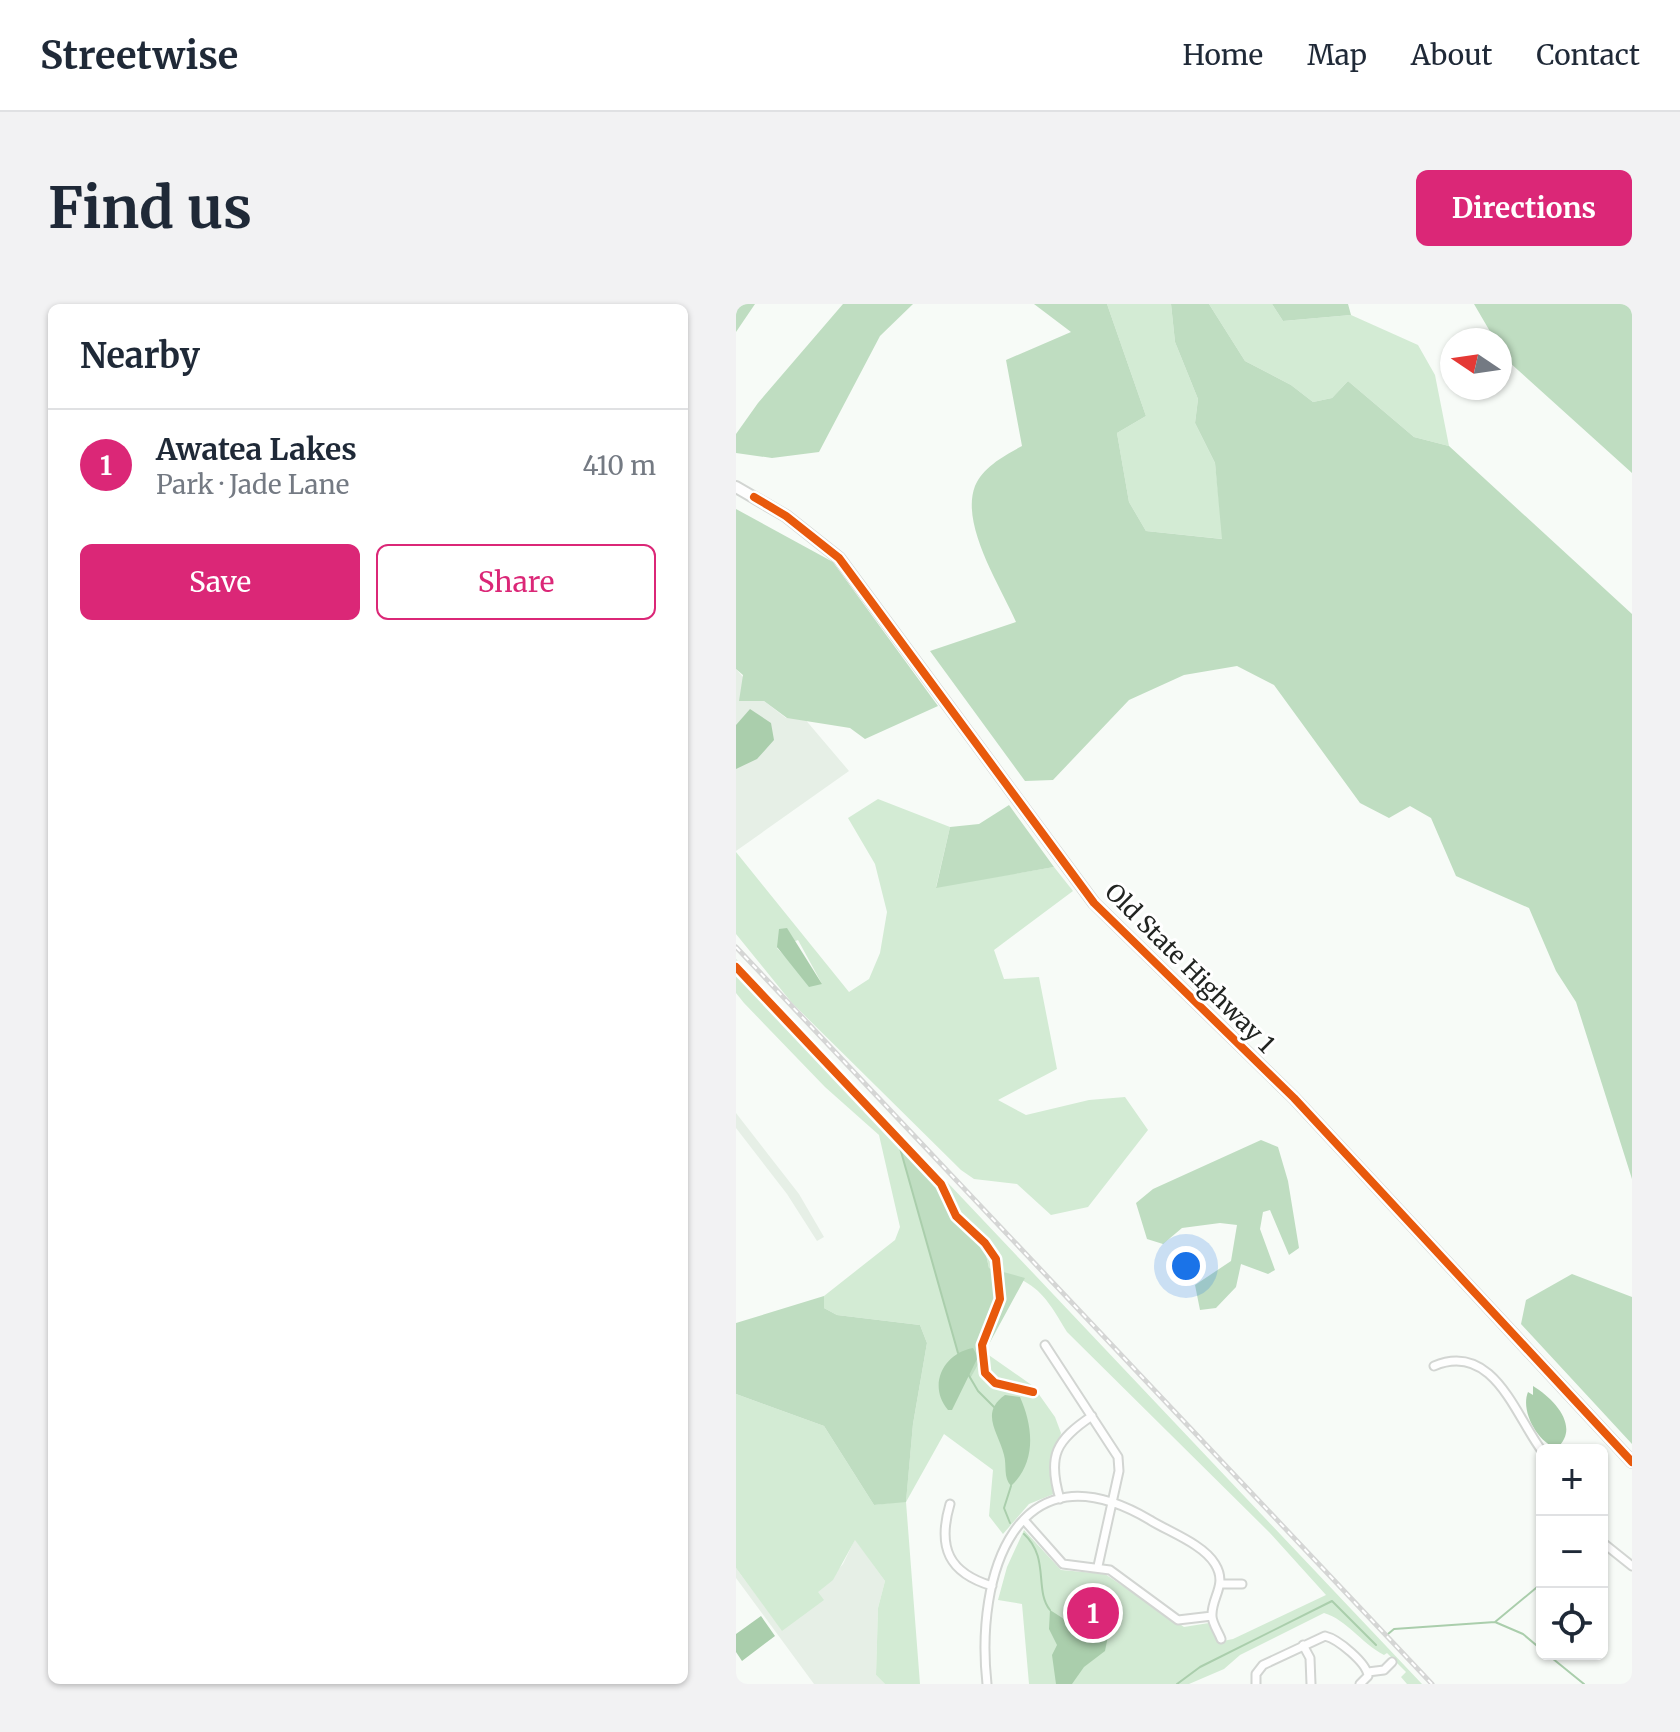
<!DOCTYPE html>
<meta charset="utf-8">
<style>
body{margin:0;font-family:Merriweather,serif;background:#f2f2f3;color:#1f2937}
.controls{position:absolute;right:24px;bottom:24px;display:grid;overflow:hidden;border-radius:12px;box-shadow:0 2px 6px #0004}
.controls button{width:72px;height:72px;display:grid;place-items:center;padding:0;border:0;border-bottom:2px solid #e0e1e3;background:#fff;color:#1f2937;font:40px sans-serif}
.compass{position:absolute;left:704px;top:24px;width:72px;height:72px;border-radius:50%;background:#fff;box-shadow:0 2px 6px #0004;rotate:283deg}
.you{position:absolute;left:450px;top:962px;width:28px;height:28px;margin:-20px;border:6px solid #fff;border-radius:50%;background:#1a73e8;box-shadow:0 0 0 12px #1a73e833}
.badge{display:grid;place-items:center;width:52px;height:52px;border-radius:50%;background:#db2777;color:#fff;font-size:26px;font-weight:700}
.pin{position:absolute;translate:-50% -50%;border:4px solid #fff;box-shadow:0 2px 8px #0006}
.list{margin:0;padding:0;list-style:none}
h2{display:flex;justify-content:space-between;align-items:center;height:104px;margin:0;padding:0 32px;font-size:34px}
h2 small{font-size:26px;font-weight:400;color:#747a83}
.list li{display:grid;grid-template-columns:52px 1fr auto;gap:24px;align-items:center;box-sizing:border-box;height:112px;padding:0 32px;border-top:2px solid #e0e1e3}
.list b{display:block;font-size:30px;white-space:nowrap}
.list p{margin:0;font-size:26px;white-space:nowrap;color:#747a83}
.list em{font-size:26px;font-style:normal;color:#747a83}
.actions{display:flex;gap:16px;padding:24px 32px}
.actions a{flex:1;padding:18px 0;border:2px solid #db2777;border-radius:12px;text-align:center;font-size:28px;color:#db2777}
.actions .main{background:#db2777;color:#fff}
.icon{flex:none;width:44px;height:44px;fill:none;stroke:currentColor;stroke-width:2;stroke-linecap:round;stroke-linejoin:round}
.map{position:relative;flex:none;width:896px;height:1380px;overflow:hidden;border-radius:12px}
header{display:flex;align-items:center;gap:48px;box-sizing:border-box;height:112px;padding:0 40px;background:#fff;border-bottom:2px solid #e0e1e3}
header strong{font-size:38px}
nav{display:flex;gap:44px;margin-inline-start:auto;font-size:28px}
.intro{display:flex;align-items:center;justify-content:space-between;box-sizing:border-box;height:192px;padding:0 48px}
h1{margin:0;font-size:56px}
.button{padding:20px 36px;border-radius:12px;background:#db2777;color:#fff;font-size:28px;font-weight:700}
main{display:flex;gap:48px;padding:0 48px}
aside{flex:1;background:#fff;border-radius:12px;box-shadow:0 2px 6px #0004}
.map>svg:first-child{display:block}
.built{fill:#e6efe6}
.green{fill:#d3ebd4;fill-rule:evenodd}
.forest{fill:#bfddc1}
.water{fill:#aaceac}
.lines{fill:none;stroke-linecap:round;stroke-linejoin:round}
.stream{stroke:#aaceac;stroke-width:2}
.street-casing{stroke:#d2d5d2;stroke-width:11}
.secondary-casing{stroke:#d2d5d2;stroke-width:14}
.street{stroke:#fefefe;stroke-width:7}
.secondary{stroke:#fefefe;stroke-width:10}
.rail-casing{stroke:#d5d6d5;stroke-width:5}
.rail{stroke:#fff;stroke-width:2;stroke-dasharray:6;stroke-linecap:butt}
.cycleway-casing{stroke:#fff;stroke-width:13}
.cycleway{stroke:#e8590c;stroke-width:8}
.labels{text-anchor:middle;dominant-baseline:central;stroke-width:6;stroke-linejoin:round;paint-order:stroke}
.street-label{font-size:24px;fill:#222522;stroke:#fff}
</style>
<header>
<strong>Streetwise</strong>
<nav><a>Home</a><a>Map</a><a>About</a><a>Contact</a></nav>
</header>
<div class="intro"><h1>Find us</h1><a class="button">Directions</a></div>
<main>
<aside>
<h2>Nearby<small></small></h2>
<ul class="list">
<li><span class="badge">1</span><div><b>Awatea Lakes</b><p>Park · Jade Lane</p></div><em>410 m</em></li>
</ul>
<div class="actions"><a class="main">Save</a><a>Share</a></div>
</aside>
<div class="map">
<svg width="896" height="1380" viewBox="0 0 896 1380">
<rect width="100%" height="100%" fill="#f7fbf7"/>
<path class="built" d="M0,365L28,397L50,414H68L113,467L0,547Z
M0,809L63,890L88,933L81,937L51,890L0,824Z
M119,1235L149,1277L142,1304L140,1371L149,1380H78L0,1274V1264L46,1326L107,1260Z"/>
<path class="green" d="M371,0H435L439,38L462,95L459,119L479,159L487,235L410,227L393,198L381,129L410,112Z
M473,0H536L547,17L615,11L682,41L699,71L713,142L678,133L612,77L596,94L577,98L555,81L509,57Z
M142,495L214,523L200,583L318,563L337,587L258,646L268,675L303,673L321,765L262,796L290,811L353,796L389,793L412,826L352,903L315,911L281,880L238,875L225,866L56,699L0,630V548L113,688L133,675L144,649L151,608L139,560L112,514ZM62,636L86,680L55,659L41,644Z
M0,655L686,1380H671L665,1373L670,1368L651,1349L648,1351C624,1338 611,1316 588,1309L504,1351L488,1365L453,1380H293L286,1300L262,1296L271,1263L288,1226L325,1266L369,1270L448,1323L473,1319L482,1338L497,1335L590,1291L533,1228L331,1028C307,987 299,977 253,964L248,942L213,907L204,885L165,845L223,1052L235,1073L247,1047L297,1082L319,1113L325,1129L315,1161L320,1189L293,1200L267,1230L253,1212L257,1166L208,1130L170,1198L184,1380H149L140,1371L142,1304L149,1277L119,1236L97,1276L82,1288L88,1296L46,1327L0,1264V1090L88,1122L138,1201L170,1197L177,1120L191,1039L184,1021L101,1011L88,1004V992L159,936L164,923L143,831L89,783L8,699L0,689Z"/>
<path class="forest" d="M0,0H19L0,28Z
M107,0H177L144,32L83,148L36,154L0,149V130L22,99Z
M298,0H371L410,112L381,129L393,198L410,227L486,235L479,159L459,119L462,95L439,38L435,0H473L509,57L555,81L577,98L596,94L612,77L678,133L713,142L896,310V875L840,698L820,667L793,604L720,572L695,514L674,502L653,514L624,499L538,381L501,362L448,371L393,396L317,476L289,477L194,347L280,318C265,283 224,221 239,182C247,163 269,151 286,142L270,56L335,28Z
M536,0H612L615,11L547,17Z
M738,0H896V169L773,58L764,44V36H759Z
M0,205L97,258L202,402L129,435L114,424L51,414L28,397H3L7,371L0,365Z
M273,501L318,563L200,584L214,523L243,520Z
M525,836L542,843L552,877L563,944L553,951L534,906L527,908L524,925L539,966L532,970L505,960L500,983L480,1004L464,1006L459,981L495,957L501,921L484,919L446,924L427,940L411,935L400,899L417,885Z
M164,844L204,885L213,907L248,942L253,964L289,974L234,1075L223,1052Z
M836,970L896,993V1140L785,1020L790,996Z
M88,992V1004L101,1011L184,1021L191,1039L177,1120L170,1198L138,1201L88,1122L0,1090V1019Z"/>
<path class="water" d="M14,405L35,419L38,436L21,455L0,465V421Z
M51,624L86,680L73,683L41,643L43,625Z
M237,1044L242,1053L216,1106H212C191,1081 208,1049 237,1044Z
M797,1082C820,1096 844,1124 821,1144C802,1139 784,1107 792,1088L797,1091Z
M269,1091L284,1093C297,1122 301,1158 275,1182C267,1173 271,1162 268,1151C263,1129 243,1109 269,1091Z
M314,1306L328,1315C347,1313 361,1307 373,1327L369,1347L348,1363L336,1380H320L316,1351L321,1341L313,1325Z
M25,1312L39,1332L6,1357L0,1348V1330Z"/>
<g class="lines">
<path class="stream" d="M164,844L222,1049
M232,1070L242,1087L258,1103
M274,1219L268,1204L275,1182
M288,1230C314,1254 298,1286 314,1306
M759,1318L806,1279
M652,1330L658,1325L759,1318L787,1330L806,1346
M811,1350L848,1380
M441,1380L464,1363L596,1297L640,1341"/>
<defs>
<path id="street" d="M309,1041L382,1153L383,1167L362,1262
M698,1062C757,1037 779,1111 806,1147
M806,1174V1198
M324,1195C311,1152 320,1136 356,1112
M214,1200C201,1244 213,1269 256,1282
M288,1216L327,1260L374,1266L442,1316L476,1312
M866,1238L896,1262
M485,1280H506
M567,1341L574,1354L575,1380
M632,1368L648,1366L656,1358
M251,1380C239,1272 280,1137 414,1216C433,1228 467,1240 479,1260C492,1281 475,1293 476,1312C476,1319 483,1329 485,1335
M520,1380V1370L527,1361L589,1332C602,1335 631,1359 632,1372L624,1380"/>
<path id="secondary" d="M0,183L50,212L103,254L358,599L558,794L896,1158"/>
</defs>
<use href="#street" class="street-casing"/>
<use href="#secondary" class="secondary-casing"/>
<use href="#street" class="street"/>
<use href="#secondary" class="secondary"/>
<defs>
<path id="rail" d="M0,643L696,1380"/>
</defs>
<use href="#rail" class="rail-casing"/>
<use href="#rail" class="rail"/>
<defs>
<path id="cycleway" d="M18,193L50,212L103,254L358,599L558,794L896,1158
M0,663L205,880L220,912L249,939L260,955L264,995L246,1041L249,1069L259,1079L297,1088"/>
</defs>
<use href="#cycleway" class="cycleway-casing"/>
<use href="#cycleway" class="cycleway"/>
</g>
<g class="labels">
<g class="street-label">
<text transform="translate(454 664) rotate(45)">Old State Highway 1</text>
</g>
</g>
</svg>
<div class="controls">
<button>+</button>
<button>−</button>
<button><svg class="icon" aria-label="locate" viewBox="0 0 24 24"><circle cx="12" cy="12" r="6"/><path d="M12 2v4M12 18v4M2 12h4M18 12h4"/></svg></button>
</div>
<svg class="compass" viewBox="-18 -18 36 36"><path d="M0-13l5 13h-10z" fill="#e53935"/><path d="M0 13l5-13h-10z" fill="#747a83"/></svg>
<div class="you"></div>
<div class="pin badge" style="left:357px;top:1309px">1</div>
</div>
</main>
